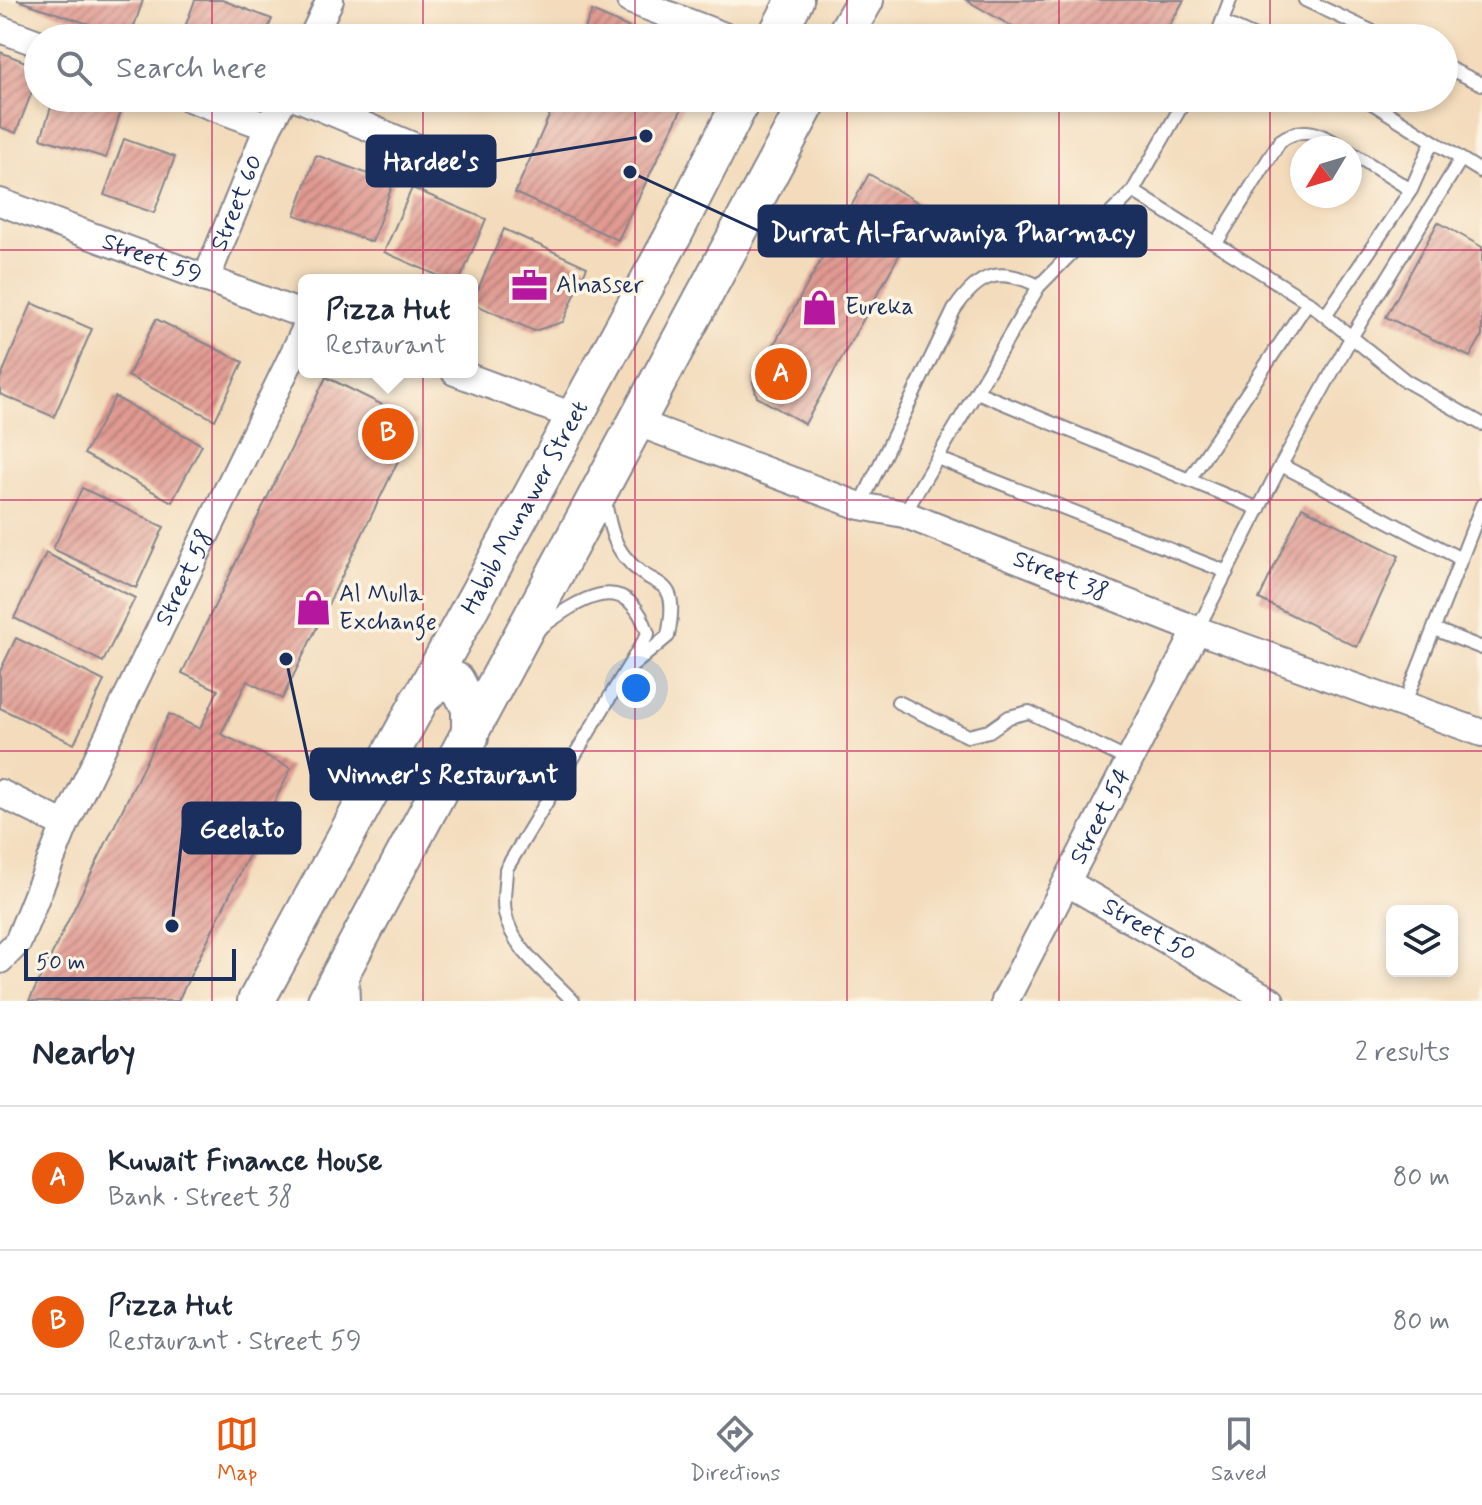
<!DOCTYPE html>
<meta charset="utf-8">
<style>
body{margin:0;font-family:Mynerve,sans-serif;background:#f2f2f3;color:#1f2937}
.controls{position:absolute;right:24px;bottom:24px;display:grid;overflow:hidden;border-radius:12px;box-shadow:0 4px 12px #0003}
.controls button{width:72px;height:72px;display:grid;place-items:center;padding:0;border:0;border-bottom:2px solid #e0e1e3;background:#fff;color:#1f2937;font:40px sans-serif}
.compass{position:absolute;left:1290px;top:136px;width:72px;height:72px;border-radius:50%;background:#fff;box-shadow:0 4px 12px #0003;rotate:232deg}
.scale{position:absolute;left:24px;bottom:20px;width:212px;box-sizing:border-box;padding-left:8px;border:4px solid #1b2f5e;border-top:0;font-size:22px;line-height:28px;white-space:nowrap;color:#1b2f5e;-webkit-text-stroke:6px #fcf5e5;paint-order:stroke}
.you{position:absolute;left:636px;top:688px;width:28px;height:28px;margin:-20px;border:6px solid #fff;border-radius:50%;background:#1a73e8;box-shadow:0 0 0 12px #1a73e833}
.badge{display:grid;place-items:center;width:52px;height:52px;border-radius:50%;background:#ea580c;color:#fff;font-size:26px;font-weight:700}
.pin{position:absolute;translate:-50% -50%;border:4px solid #fff;box-shadow:0 2px 8px #0006}
.popup{position:absolute;left:298px;top:274px;width:180px;height:104px;box-sizing:border-box;display:grid;place-content:center;border-radius:12px;background:#fff;filter:drop-shadow(0 2px 6px #0005);font-size:26px;white-space:nowrap;color:#747a83}
.popup b{font-size:30px;color:#1f2937}
.popup::after{content:'';position:absolute;left:50%;top:100%;margin-left:-16px;border:16px solid transparent;border-top-color:#fff}
.list{margin:0;padding:0;list-style:none}
h2{display:flex;justify-content:space-between;align-items:center;height:104px;margin:0;padding:0 32px;font-size:34px}
h2 small{font-size:26px;font-weight:400;color:#747a83}
.list li{display:grid;grid-template-columns:52px 1fr auto;gap:24px;align-items:center;box-sizing:border-box;height:144px;padding:0 32px;border-top:2px solid #e0e1e3}
.list b{display:block;font-size:30px;white-space:nowrap}
.list p{margin:0;font-size:26px;white-space:nowrap;color:#747a83}
.list em{font-size:26px;font-style:normal;color:#747a83}
.icon{flex:none;width:44px;height:44px;fill:none;stroke:currentColor;stroke-width:2;stroke-linecap:round;stroke-linejoin:round}
.map{position:relative;flex:none;width:1482px;height:1001px;overflow:hidden}
.search{position:absolute;background:#fff;box-shadow:0 4px 12px #0003;left:24px;right:24px;top:24px;height:88px;display:flex;align-items:center;gap:20px;box-sizing:border-box;padding:0 28px;border-radius:44px;color:#747a83;font-size:30px}
.sheet{height:392px;background:#fff}
nav{display:flex;justify-content:space-around;align-items:center;box-sizing:border-box;height:112px;border-top:2px solid #e0e1e3;background:#fff;font-size:22px;color:#747a83}
nav a{display:grid;justify-items:center;gap:4px}
nav .on{color:#ea580c}
.map>svg:first-child{display:block}
.building{fill:url(#building-hatch)}
.lines{fill:none;stroke-linecap:round;stroke-linejoin:round}
.lane-casing{stroke:#87858c;stroke-width:16}
.street-casing{stroke:#87858c;stroke-width:30}
.secondary-casing{stroke:#87858c;stroke-width:40}
.lane{stroke:#fff;stroke-width:12}
.street{stroke:#fff;stroke-width:26}
.secondary{stroke:#fff;stroke-width:36}
.grid{fill:none;stroke:#c2185b;stroke-width:2;stroke-opacity:0.55}
.labels{text-anchor:middle;dominant-baseline:central;stroke-width:7;stroke-linejoin:round;paint-order:stroke}
.street-label{font-size:24px;fill:#1b2f5e;stroke:#fcf5e5}
.poi-label{font-size:24px;fill:#1b2f5e;stroke:#fcf5e5;text-anchor:start}
.leader{fill:none;stroke:#1b2f5e;stroke-width:3}
.callout-dot{fill:#1b2f5e;stroke:#fcf5e5;stroke-width:3}
.callout{fill:#1b2f5e;stroke:#1b2f5e;stroke-width:3}
.callout-label{font-size:26px;text-anchor:middle;font-weight:bold;fill:#fff}
</style>
<div class="map">
<svg width="1482" height="1001" viewBox="0 0 1482 1001">
<defs>
<pattern id="building-hatch" width="6" height="6" patternUnits="userSpaceOnUse" patternTransform="scale(2)"><rect width="6" height="6" fill="#e09a91"/><path d="M-1 1l2-2M0 6l6-6M5 7l2-2" fill="none" stroke="#b57e7a"/></pattern>
</defs>
<rect width="100%" height="100%" fill="#fcf5e5"/>
<filter id="ink" filterUnits="userSpaceOnUse"><feTurbulence type="fractalNoise" baseFrequency=".0125" numOctaves="2"/><feDisplacementMap in="SourceGraphic" scale="16" xChannelSelector="R" yChannelSelector="G"/><feConvolveMatrix kernelMatrix="1 2 1 2 8 2 1 2 1" color-interpolation-filters="sRGB"/></filter>
<filter id="wash" filterUnits="userSpaceOnUse"><feTurbulence type="fractalNoise" baseFrequency=".006" numOctaves="4" result="noise"/><feDisplacementMap in="SourceGraphic" scale="32" xChannelSelector="R" yChannelSelector="G"/><feGaussianBlur stdDeviation="1.8" result="paint"/><feColorMatrix in="noise" values="0 0 0 0 0 0 0 0 0 0 0 0 0 0 0 0 0 1.4 0 .05"/><feComposite in="paint" operator="in"/></filter>
<g filter="url(#wash)">
<rect width="100%" height="100%" fill="#f3dbbb"/>
<g id="blocks">
<path class="building" d="M17,0H143L130,38Z
M195,0H222L272,19L264,38H181Z
M966,0H1184L1162,38H1032Z
M592,11L652,38H581Z
M0,52L38,67V76L16,133L0,127Z
M54,98H125L106,158L41,138Z
M557,98H687L618,240L515,193Z
M124,139L175,157L154,213L104,195Z
M316,155L393,183L372,242L295,215Z
M869,174L926,207L805,424L757,397L753,382Z
M412,188L486,219L460,280H448L384,252Z
M1438,222L1482,247V336L1470,357L1386,317Z
M504,229L587,267L563,322L534,331L472,303Z
M32,303L92,329L54,417L0,394V379Z
M156,319L243,362L215,420L128,376Z
M326,377L417,422L282,699L247,681L221,734L291,768L178,1001H29L169,714L200,729L218,690L182,673Z
M115,397L202,445L172,502L84,454Z
M82,488L164,527L136,588L53,549Z
M1302,507L1399,556L1357,647L1259,599Z
M46,553L135,598L103,662L14,618Z
M16,638L104,681L74,744L0,708V671Z"/>
</g>
</g>
<g filter="url(#ink)">
<use href="#blocks" fill-opacity="0" stroke="#87858c" stroke-width="2"/>
<g class="lines">
<defs>
<path id="lane" d="M1305,0L1386,38
M1222,22L1230,0
M1216,38L1222,22L1257,38
M1444,66L1482,84
M1364,98L1482,172
M1350,152L1411,190L1432,142
M1133,191L1308,302L1406,381L1482,424
M1216,243L1280,141C1304,124 1321,134 1344,148
M1326,315L1411,190
M977,392L1259,509
M937,458L1227,572
M1281,465L1461,559
M1189,480L1308,302
M604,498C609,519 611,540 625,557C654,594 681,570 668,636L631,667
M860,506L954,310C979,273 999,266 1039,286
M904,514L1039,286L1133,191L1186,98
M539,629C577,601 627,565 648,634L506,869C506,882 502,899 505,913C511,948 550,976 573,1001
M1434,629L1482,648
M1197,630L1281,465L1352,336L1461,159
M898,702L968,736L989,731L1009,717L1029,712L1132,762
M1404,705L1482,505
M352,976L353,1001"/>
<g id="street">
<path d="M630,0L729,38"/>
<path d="M0,29L38,43"/>
<path d="M312,38L330,0"/>
<path d="M189,98L268,127"/>
<path d="M298,98L442,158"/>
<path id="s1" d="M0,202L304,315"/>
<path id="s2" d="M206,279L268,127L284,98"/>
<path d="M455,372L573,416"/>
<path id="s3" d="M638,423L860,506L904,514L1197,630L1482,733"/>
<path d="M0,793L65,825"/>
<path id="s4" d="M1068,883L1271,1001"/>
<path id="s5" d="M0,960L18,942L65,825L304,332"/>
<path id="s6" d="M1005,1001L1197,630"/>
</g>
<g id="secondary">
<path d="M775,38L795,0"/>
<path d="M843,38L865,0"/>
<path d="M419,700L436,684L456,681L470,708V737"/>
<path id="s7" d="M256,1001L673,236L743,98"/>
<path d="M326,1001L810,98"/>
</g>
</defs>
<use href="#lane" class="lane-casing"/>
<use href="#street" class="street-casing"/>
<use href="#secondary" class="secondary-casing"/>
<use href="#lane" class="lane"/>
<use href="#street" class="street"/>
<use href="#secondary" class="secondary"/>
</g>
</g>
<path class="grid" d="M212,0V38M423,0V38M635,0V38M847,0V38M1059,0V38M1270,0V38M212,98V1001M423,98V1001M635,98V1001M847,98V1001M1059,98V1001M1270,98V1001M0,250H1482M0,500H1482M0,751H1482"/>
<defs>
<symbol id="office-bare" viewBox="-9 -9 18 18"><path d="M-6-3h4V-5.5h4V-3h4V5H-6ZM-1-4.5V-3h2v-1.5ZM-6 0V1H6V0Z" fill="#b5179e" stroke="#fcf5e5" stroke-width="2.5" paint-order="stroke"/></symbol>
<symbol id="shop-bare" viewBox="-9 -9 18 18"><path d="M-5-2.5h2.3a2.7 3.5 0 0 1 5.4 0H5L5.5 6h-11ZM-1.5-2.5h3a1.5 2.3 0 0 0-3 0Z" fill="#b5179e" stroke="#fcf5e5" stroke-width="2.5" paint-order="stroke"/></symbol>
</defs>
<g fill-rule="evenodd">
<use href="#office-bare" x="504" y="260" width="51" height="51"/>
<use href="#shop-bare" x="794" y="282" width="51" height="51"/>
<use href="#shop-bare" x="288" y="582" width="51" height="51"/>
</g>
<g class="labels">
<g class="street-label">
<text stroke="none"><textPath href="#s2" startOffset="82">Street 60</textPath></text>
<text stroke="none"><textPath href="#s1" startOffset="162">Street 59</textPath></text>
<text stroke="none"><textPath href="#s7" startOffset="562">Habib Munawer Street</textPath></text>
<text stroke="none"><textPath href="#s3" startOffset="450">Street 38</textPath></text>
<text stroke="none"><textPath href="#s5" startOffset="426">Street 58</textPath></text>
<text stroke="none"><textPath href="#s6" startOffset="208">Street 54</textPath></text>
<text stroke="none"><textPath href="#s4" startOffset="94">Street 50</textPath></text>
</g>
<g class="poi-label">
<text x="556" y="285">Alnasser</text>
<text x="845" y="307">Eureka</text>
<text x="339" y="594">Al Mulla<tspan x="339" dy="28">Exchange</tspan></text>
</g>
</g>
<path class="leader" d="M646 136L495 161M630 172L759 231M286 659L311 774M172 926L183 828"/>
<g class="callout-dot">
<circle cx="646" cy="136" r="8"/>
<circle cx="630" cy="172" r="8"/>
<circle cx="286" cy="659" r="8"/>
<circle cx="172" cy="926" r="8"/>
</g>
<g class="callout">
<rect x="367" y="136" width="128" height="50" rx="8"/>
<rect x="759" y="206" width="387" height="50" rx="8"/>
<rect x="311" y="749" width="264" height="50" rx="8"/>
<rect x="183" y="803" width="117" height="50" rx="8"/>
</g>
<g class="callout-label">
<text x="431" y="170">Hardee's</text>
<text x="953" y="241">Durrat Al-Farwaniya Pharmacy</text>
<text x="443" y="783">Winner's Restaurant</text>
<text x="242" y="837">Geelato</text>
</g>
</svg>
<div class="controls">
<button><svg class="icon" aria-label="layers" viewBox="0 0 24 24"><path d="M12 4l9 5-9 5-9-5zM3 14l9 5 9-5"/></svg></button>
</div>
<svg class="compass" viewBox="-18 -18 36 36"><path d="M0-13l5 13h-10z" fill="#e53935"/><path d="M0 13l5-13h-10z" fill="#747a83"/></svg>
<div class="scale">50 m</div>
<div class="you"></div>
<div class="pin badge" style="left:781px;top:374px">A</div>
<div class="pin badge" style="left:388px;top:434px">B</div>
<div class="popup"><b>Pizza Hut</b>Restaurant</div>
<div class="search"><svg class="icon" aria-label="search" viewBox="0 0 24 24"><circle cx="10" cy="10" r="6"/><path d="M15 15l6 6"/></svg>Search here</div>
</div>
<section class="sheet">
<h2>Nearby<small>2 results</small></h2>
<ul class="list">
<li><span class="badge">A</span><div><b>Kuwait Finance House</b><p>Bank · Street 38</p></div><em>80 m</em></li>
<li><span class="badge">B</span><div><b>Pizza Hut</b><p>Restaurant · Street 59</p></div><em>80 m</em></li>
</ul>
</section>
<nav>
<a class="on"><svg class="icon" aria-label="map" viewBox="0 0 24 24"><path d="M3 6l6-2 6 2 6-2v14l-6 2-6-2-6 2zM9 4v14M15 6v14"/></svg>Map</a>
<a><svg class="icon" aria-label="directions" viewBox="0 0 24 24"><path d="M12 3l9 9-9 9-9-9zM9 14v-3h6M13 9l2 2-2 2"/></svg>Directions</a>
<a><svg class="icon" aria-label="saved" viewBox="0 0 24 24"><path d="M7 4h10v16l-5-4-5 4z"/></svg>Saved</a>
</nav>
